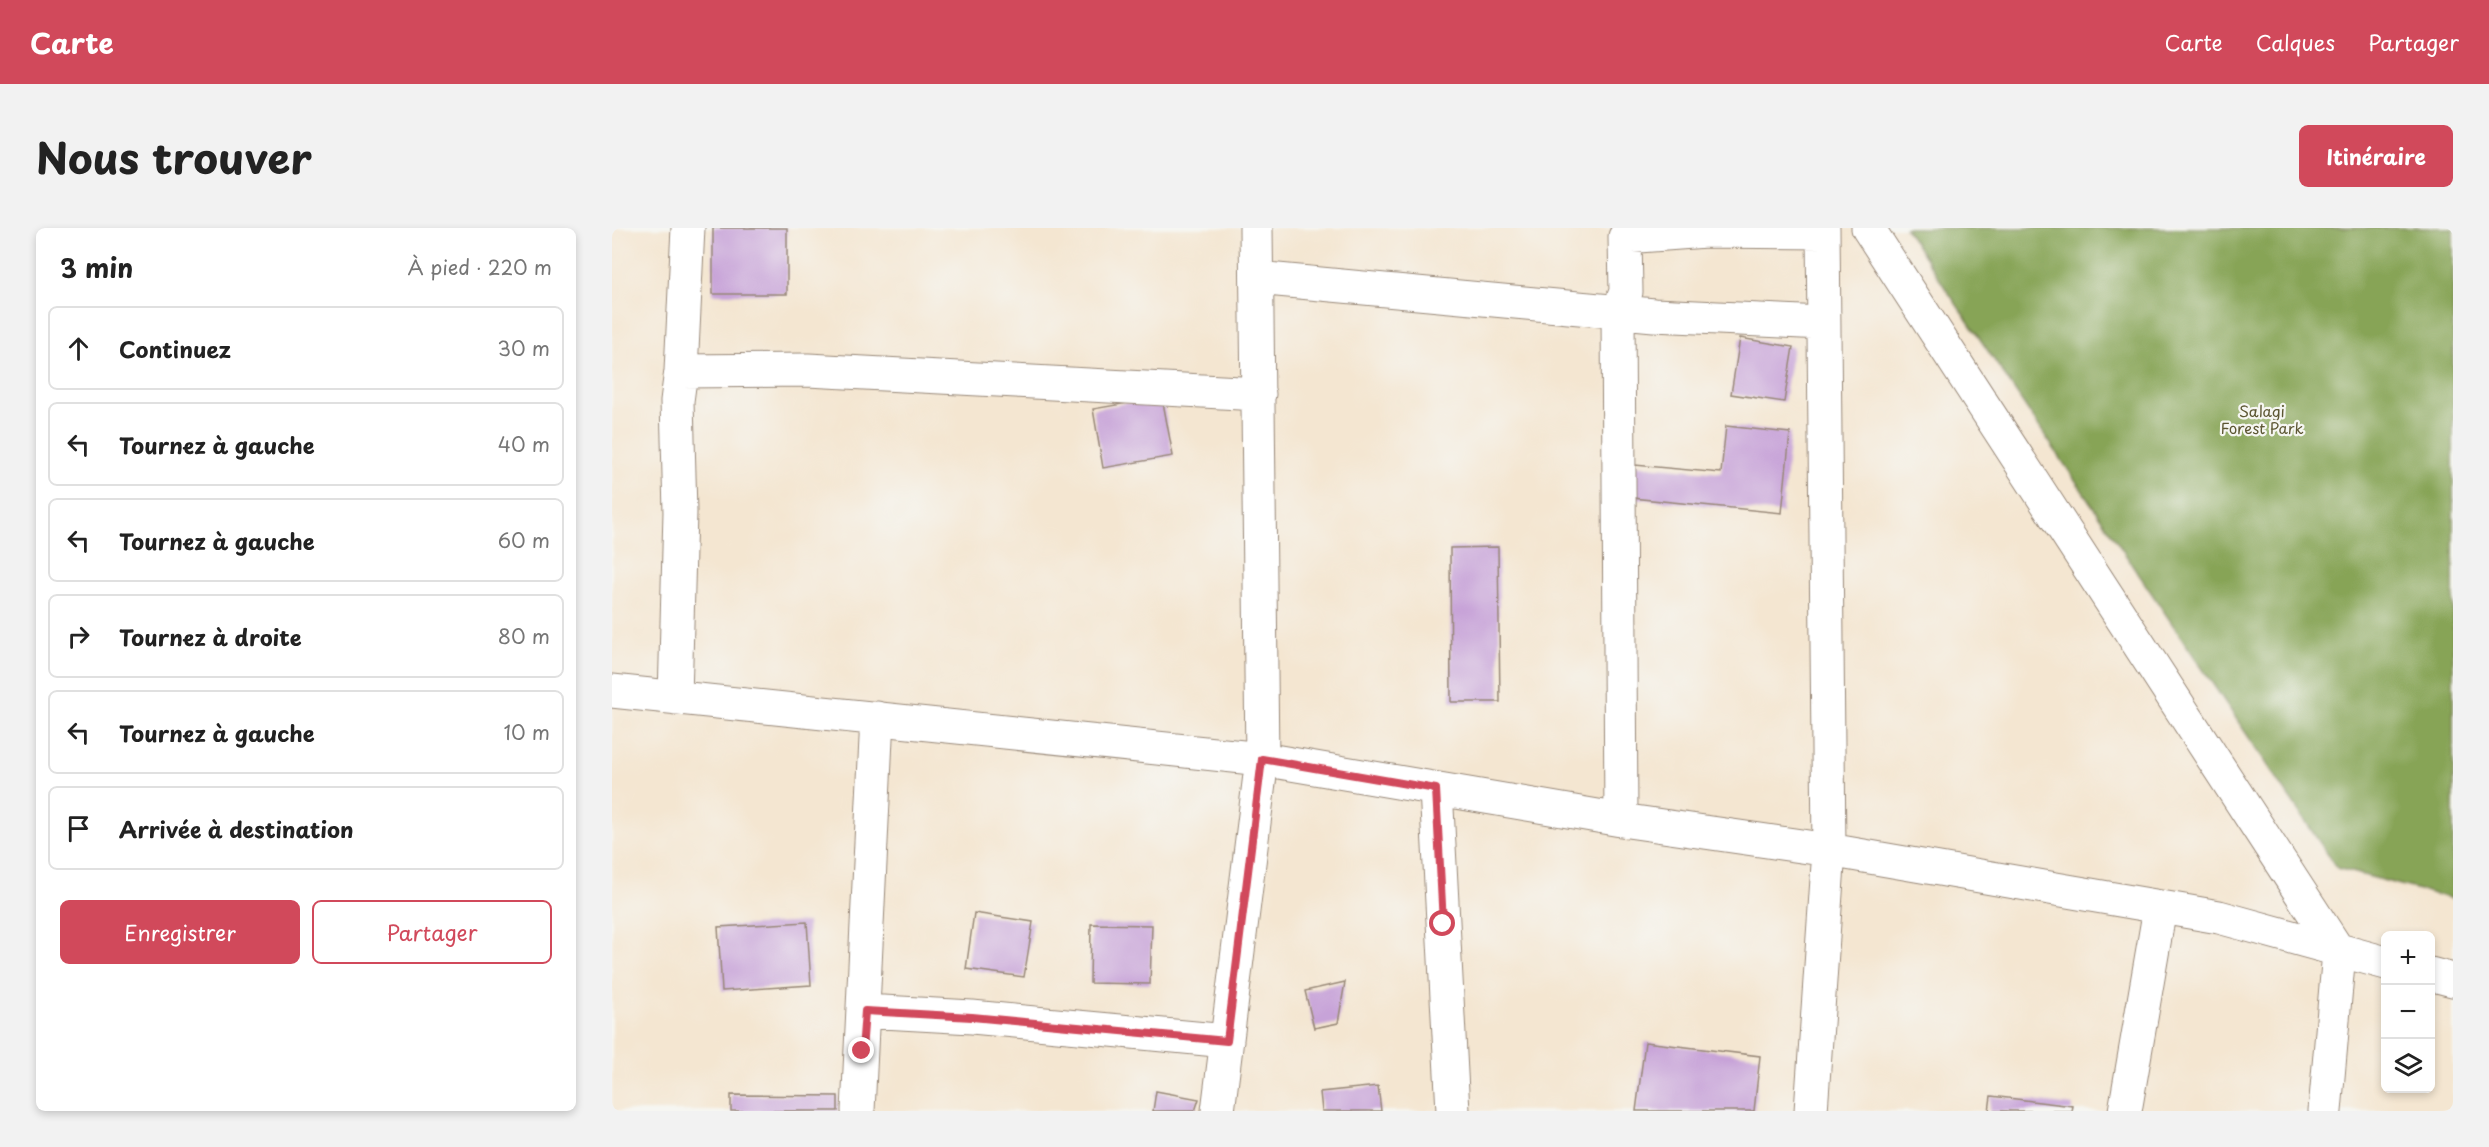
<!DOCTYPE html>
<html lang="fr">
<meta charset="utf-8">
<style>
body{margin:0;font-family:"Playpen Sans",sans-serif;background:#f2f2f2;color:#222}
.controls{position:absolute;right:18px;bottom:18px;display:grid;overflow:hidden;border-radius:9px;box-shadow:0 3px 9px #0003}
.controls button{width:54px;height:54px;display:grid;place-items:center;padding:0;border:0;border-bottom:2px solid #e0e0e0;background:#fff;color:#222;font:30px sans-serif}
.stop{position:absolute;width:18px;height:18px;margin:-14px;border:4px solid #d1495b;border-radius:50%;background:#fff}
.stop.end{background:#d1495b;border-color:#fff;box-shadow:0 2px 6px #0008}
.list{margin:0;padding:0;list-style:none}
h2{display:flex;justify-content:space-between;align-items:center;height:78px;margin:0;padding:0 24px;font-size:26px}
h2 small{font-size:20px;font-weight:400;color:#767676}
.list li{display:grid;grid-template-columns:39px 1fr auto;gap:18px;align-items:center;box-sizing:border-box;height:84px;margin:0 12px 12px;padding:0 12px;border:2px solid #e0e0e0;border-radius:9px}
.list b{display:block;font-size:22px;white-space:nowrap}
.list em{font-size:20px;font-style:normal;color:#767676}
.actions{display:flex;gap:12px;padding:18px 24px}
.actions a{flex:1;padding:14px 0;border:2px solid #d1495b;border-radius:9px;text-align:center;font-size:21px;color:#d1495b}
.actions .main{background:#d1495b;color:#fff}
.icon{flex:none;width:33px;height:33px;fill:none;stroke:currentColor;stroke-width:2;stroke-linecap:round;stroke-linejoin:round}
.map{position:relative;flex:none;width:1841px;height:883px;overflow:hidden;border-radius:9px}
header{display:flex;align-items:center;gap:36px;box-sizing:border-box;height:84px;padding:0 30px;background:#d1495b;color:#fff}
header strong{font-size:28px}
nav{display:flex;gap:33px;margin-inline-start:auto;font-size:21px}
.intro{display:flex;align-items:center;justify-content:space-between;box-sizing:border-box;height:144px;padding:0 36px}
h1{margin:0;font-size:42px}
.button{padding:15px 27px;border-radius:9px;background:#d1495b;color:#fff;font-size:21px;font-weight:700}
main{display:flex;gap:36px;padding:0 36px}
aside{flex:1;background:#fff;border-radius:9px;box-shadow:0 3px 9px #0003}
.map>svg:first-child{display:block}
.forest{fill:#87a457;stroke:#61673a;stroke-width:1.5}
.building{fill:#c7a3d8}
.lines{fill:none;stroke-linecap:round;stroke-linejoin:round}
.minor-casing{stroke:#988878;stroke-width:35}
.minor{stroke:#fff;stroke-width:33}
.route{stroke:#d1495b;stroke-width:8}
.labels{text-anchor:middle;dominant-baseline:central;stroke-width:4.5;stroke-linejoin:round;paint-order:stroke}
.park-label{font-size:15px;fill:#5c5632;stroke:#f6f6f2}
</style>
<header>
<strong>Carte</strong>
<nav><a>Carte</a><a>Calques</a><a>Partager</a></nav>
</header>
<div class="intro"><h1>Nous trouver</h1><a class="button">Itinéraire</a></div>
<main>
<aside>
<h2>3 min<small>À pied · 220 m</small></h2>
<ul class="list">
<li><svg class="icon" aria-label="ahead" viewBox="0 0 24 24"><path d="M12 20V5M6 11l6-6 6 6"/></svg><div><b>Continuez</b></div><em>30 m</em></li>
<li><svg class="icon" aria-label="left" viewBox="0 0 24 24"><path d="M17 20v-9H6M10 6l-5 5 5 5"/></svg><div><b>Tournez à gauche</b></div><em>40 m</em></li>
<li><svg class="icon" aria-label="left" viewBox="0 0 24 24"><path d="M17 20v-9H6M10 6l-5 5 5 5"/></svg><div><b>Tournez à gauche</b></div><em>60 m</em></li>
<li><svg class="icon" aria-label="right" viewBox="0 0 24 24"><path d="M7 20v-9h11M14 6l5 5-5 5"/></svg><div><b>Tournez à droite</b></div><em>80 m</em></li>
<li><svg class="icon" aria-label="left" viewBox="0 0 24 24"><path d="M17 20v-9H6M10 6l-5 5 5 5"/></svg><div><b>Tournez à gauche</b></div><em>10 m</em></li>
<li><svg class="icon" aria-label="arrive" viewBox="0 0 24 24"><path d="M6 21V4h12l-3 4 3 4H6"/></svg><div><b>Arrivée à destination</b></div></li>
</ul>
<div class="actions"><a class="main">Enregistrer</a><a>Partager</a></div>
</aside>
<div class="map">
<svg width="1841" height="883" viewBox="0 0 1841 883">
<rect width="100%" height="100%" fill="#f6f6f2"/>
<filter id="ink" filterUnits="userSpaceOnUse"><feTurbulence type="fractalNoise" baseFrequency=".0167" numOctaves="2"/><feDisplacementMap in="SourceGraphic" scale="12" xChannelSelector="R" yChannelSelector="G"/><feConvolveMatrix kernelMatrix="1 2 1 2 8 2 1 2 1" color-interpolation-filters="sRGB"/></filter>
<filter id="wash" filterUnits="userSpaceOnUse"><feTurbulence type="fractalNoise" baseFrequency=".008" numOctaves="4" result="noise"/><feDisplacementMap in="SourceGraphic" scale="24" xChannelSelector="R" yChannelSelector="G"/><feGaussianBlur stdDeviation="1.35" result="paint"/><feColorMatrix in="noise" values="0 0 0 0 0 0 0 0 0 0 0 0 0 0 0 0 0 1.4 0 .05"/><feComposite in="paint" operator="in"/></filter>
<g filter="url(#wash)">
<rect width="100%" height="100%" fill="#f4e6d1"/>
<path class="forest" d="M1293,0H1841V671L1725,640Z"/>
<g id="blocks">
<path class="building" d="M101,0H175V66H101Z
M1128,110L1181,119L1172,174L1119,166Z
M550,169L561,228L491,240L481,181Z
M1114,198L1178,205L1170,285L1020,270L1023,237L1109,245Z
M886,319L888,474H839L838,320Z
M362,685L421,694L412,749L354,741Z
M195,694L199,757L110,763L106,699Z
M479,696L540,697L538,756L478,755Z
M733,754L726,795L702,800L693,763Z
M1033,814L1148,828L1142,883H1024Z
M766,858L769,883H710L708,864Z
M544,863L587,871L583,883H541Z
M119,867L226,868V883H119Z
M1379,868L1461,878L1460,883H1377Z"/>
</g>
</g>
<g filter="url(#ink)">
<use href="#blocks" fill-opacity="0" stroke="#988878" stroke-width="1.5"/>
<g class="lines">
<defs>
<path id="minor" d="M1256,0L1727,724L1713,883
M645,50L1042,87L1210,95
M69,143L196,142L647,166
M0,463L650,531L1009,592L1217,622L1607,689L1774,735
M63,470L68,284L65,173L69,143L76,0
M824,561L841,883
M1009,592L1006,84L1014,64L1013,9L1094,3L1211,4
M1818,746L1841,752
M253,783L360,789L615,813
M246,883L265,490
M606,883L650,531L644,0
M1199,883L1217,622L1211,0
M1513,883L1548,680"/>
</defs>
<use href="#minor" class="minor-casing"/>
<use href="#minor" class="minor"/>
</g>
</g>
<g class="lines" filter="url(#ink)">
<path class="route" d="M250,823L253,783L360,789L615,813L650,531L824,561L831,696"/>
</g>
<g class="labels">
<g class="park-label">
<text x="1650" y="182">Salagi<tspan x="1650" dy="17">Forest Park</tspan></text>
</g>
</g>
</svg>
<div class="controls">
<button>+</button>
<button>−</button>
<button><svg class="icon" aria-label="layers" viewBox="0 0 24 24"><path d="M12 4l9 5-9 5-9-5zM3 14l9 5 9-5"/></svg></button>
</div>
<div class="stop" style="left:831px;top:696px"></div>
<div class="stop end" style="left:250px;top:823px"></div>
</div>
</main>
